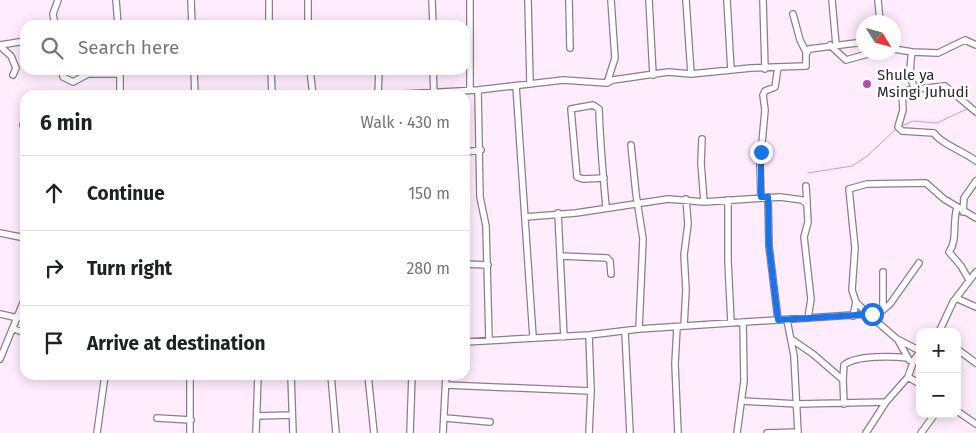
<!DOCTYPE html>
<meta charset="utf-8">
<style>
body{margin:0;font-family:"Fira Sans",sans-serif;background:#f2f2f2;color:#202124}
.controls{position:absolute;right:15px;bottom:15px;display:grid;overflow:hidden;border-radius:10px;box-shadow:0 2px 12px #0003}
.controls button{width:45px;height:45px;display:grid;place-items:center;padding:0;border:0;border-bottom:1px solid #e0e0e0;background:#fff;color:#202124;font:25px sans-serif}
.compass{position:absolute;left:856px;top:15px;width:45px;height:45px;border-radius:50%;background:#fff;box-shadow:0 2px 12px #0003;rotate:127deg}
.stop{position:absolute;width:15px;height:15px;margin:-11px;border:4px solid #1a73e8;border-radius:50%;background:#fff}
.stop.end{background:#1a73e8;border-color:#fff;box-shadow:0 1px 5px #0008}
.list{margin:0;padding:0;list-style:none}
h2{display:flex;justify-content:space-between;align-items:center;height:65px;margin:0;padding:0 20px;font-size:21px}
h2 small{font-size:16px;font-weight:400;color:#757577}
.list li{display:grid;grid-template-columns:32px 1fr auto;gap:15px;align-items:center;box-sizing:border-box;height:75px;padding:0 20px;border-top:1px solid #e0e0e0}
.list b{display:block;font-size:19px;white-space:nowrap}
.list em{font-size:16px;font-style:normal;color:#757577}
.icon{flex:none;width:28px;height:28px;fill:none;stroke:currentColor;stroke-width:2;stroke-linecap:round;stroke-linejoin:round}
.map{position:relative;flex:none;width:976px;height:433px;overflow:hidden}
.search{position:absolute;background:#fff;box-shadow:0 2px 12px #0003;left:20px;top:20px;width:450px;height:55px;display:flex;align-items:center;gap:12px;box-sizing:border-box;padding:0 18px;border-radius:15px;color:#757577;font-size:19px}
.panel{position:absolute;background:#fff;box-shadow:0 2px 12px #0003;left:20px;top:90px;width:450px;height:290px;border-radius:15px}
.map>svg:first-child{display:block}
.lines{fill:none;stroke-linecap:round;stroke-linejoin:round}
.stream{stroke:#d893d5;stroke-width:1}
.minor-casing{stroke:#8f7b8e;stroke-width:8}
.minor{stroke:#fff;stroke-width:5.5}
.route{stroke:#1a73e8;stroke-width:6}
.poi-dot{fill:#b24cb0;stroke:#fff;stroke-width:2}
.labels{text-anchor:middle;dominant-baseline:central;stroke-width:5;stroke-linejoin:round;paint-order:stroke}
.poi-label{font-size:15px;fill:#2f272f;stroke:#fff;text-anchor:start}
</style>
<div class="map">
<svg width="976" height="433" viewBox="0 0 976 433">
<rect width="100%" height="100%" fill="#ffecfd"/>
<g class="lines">
<path class="stream" d="M902,126L913,121L937,123L969,108
M808,173L852,166L866,157L896,129"/>
<defs>
<path id="minor" d="M116,0L118,25
M191,0L192,25
M269,0V25
M308,0V25
M432,0L433,25
M470,0V90
M528,0L530,83
M569,0L570,48
M649,0L653,75
M686,0L691,74
M727,0L731,70
M763,0L765,69
M832,0L836,45
M878,0L880,22
M793,14L800,40L806,52
M55,25L53,14L58,0
M0,45L25,41
M830,45L846,60L875,52
M0,46L11,56L16,68L13,75
M894,49L912,52L938,53L965,40L976,45
M912,52C910,64 908,80 916,89
M62,70L63,77L73,82L88,74H120
M194,70L195,95
M271,70L272,94
M310,70L313,95
M433,70L434,94
M120,72V95
M607,83L615,58L611,0
M516,86L533,337
M478,90L480,197L486,226L489,339
M262,95H356
M378,95L379,70
M386,95L478,90L563,80L607,83L613,80L668,72L691,74L751,68L806,66V54L809,49L864,42
M976,112L945,86L908,90L902,94L903,110L898,127L902,131L934,133C941,144 965,152 976,161
M23,125H25
M702,139L701,163L704,202
M631,145L636,194L643,239L639,329
M465,152L481,150
M604,178L583,179L577,177L571,109L593,105L599,109C600,142 603,174 606,207
M806,186L808,222L804,237L811,299L808,318
M761,197L760,165L765,110L763,95L765,91L775,87L778,67
M768,197L769,246L778,320
M728,200V261L731,322
M957,208C952,223 958,240 949,252L961,266L969,280
M963,212L964,198L976,181
M558,213L564,337
M525,217L576,213L668,199L704,202L780,197L802,200L807,204
M0,233L25,238
M561,256L607,258L610,261L611,274
M465,264L488,265
M956,298L976,307
M856,302L868,314L883,310L890,304L919,263
M883,310V272
M0,314L18,318
M853,316L856,302L852,290L855,248L849,189L867,184L926,183L944,199L976,218
M787,320L794,356L798,433
M684,326L686,290L684,255L688,224L686,199
M677,327L675,364L678,433
M14,329L25,333
M625,332L630,433
M939,332L953,302L976,272
M791,339L813,354L843,380L844,404
M898,340L909,360
M465,342L589,335L639,329L868,314L897,339L920,351
M957,349L976,363
M0,359L25,298
M291,375L293,433
M331,375L336,433
M368,375L374,433
M908,377L920,384
M843,380L844,365C856,355 893,356 908,358
M446,385L591,391
M742,401L797,404L886,402
M957,411L976,424
M257,416L292,415
M157,418L191,420
M445,418L490,422
M97,433L105,375
M190,433V375
M256,433L258,375
M410,433L412,375
M443,433L446,375
M589,433L591,391L589,335
M737,433L744,381L743,322
M767,433L798,432
M866,433L886,402L908,377L914,360L920,352
M921,433L935,414"/>
</defs>
<use href="#minor" class="minor-casing"/>
<use href="#minor" class="minor"/>
</g>
<g class="lines">
<path class="route" d="M761,152V197H768L769,246L778,320L872,314"/>
</g>
<circle class="poi-dot" cx="867" cy="84" r="5"/>
<g class="labels">
<g class="poi-label">
<text x="877" y="75">Shule ya<tspan x="877" dy="17">Msingi Juhudi</tspan></text>
</g>
</g>
</svg>
<div class="controls">
<button>+</button>
<button>−</button>
</div>
<svg class="compass" viewBox="-18 -18 36 36"><path d="M0-13l5 13h-10z" fill="#e53935"/><path d="M0 13l5-13h-10z" fill="#757577"/></svg>
<div class="stop" style="left:872px;top:314px"></div>
<div class="stop end" style="left:761px;top:152px"></div>
<div class="search"><svg class="icon" aria-label="search" viewBox="0 0 24 24"><circle cx="10" cy="10" r="6"/><path d="M15 15l6 6"/></svg>Search here</div>
<section class="panel">
<h2>6 min<small>Walk · 430 m</small></h2>
<ul class="list">
<li><svg class="icon" aria-label="ahead" viewBox="0 0 24 24"><path d="M12 20V5M6 11l6-6 6 6"/></svg><div><b>Continue</b></div><em>150 m</em></li>
<li><svg class="icon" aria-label="right" viewBox="0 0 24 24"><path d="M7 20v-9h11M14 6l5 5-5 5"/></svg><div><b>Turn right</b></div><em>280 m</em></li>
<li><svg class="icon" aria-label="arrive" viewBox="0 0 24 24"><path d="M6 21V4h12l-3 4 3 4H6"/></svg><div><b>Arrive at destination</b></div></li>
</ul>
</section>
</div>
